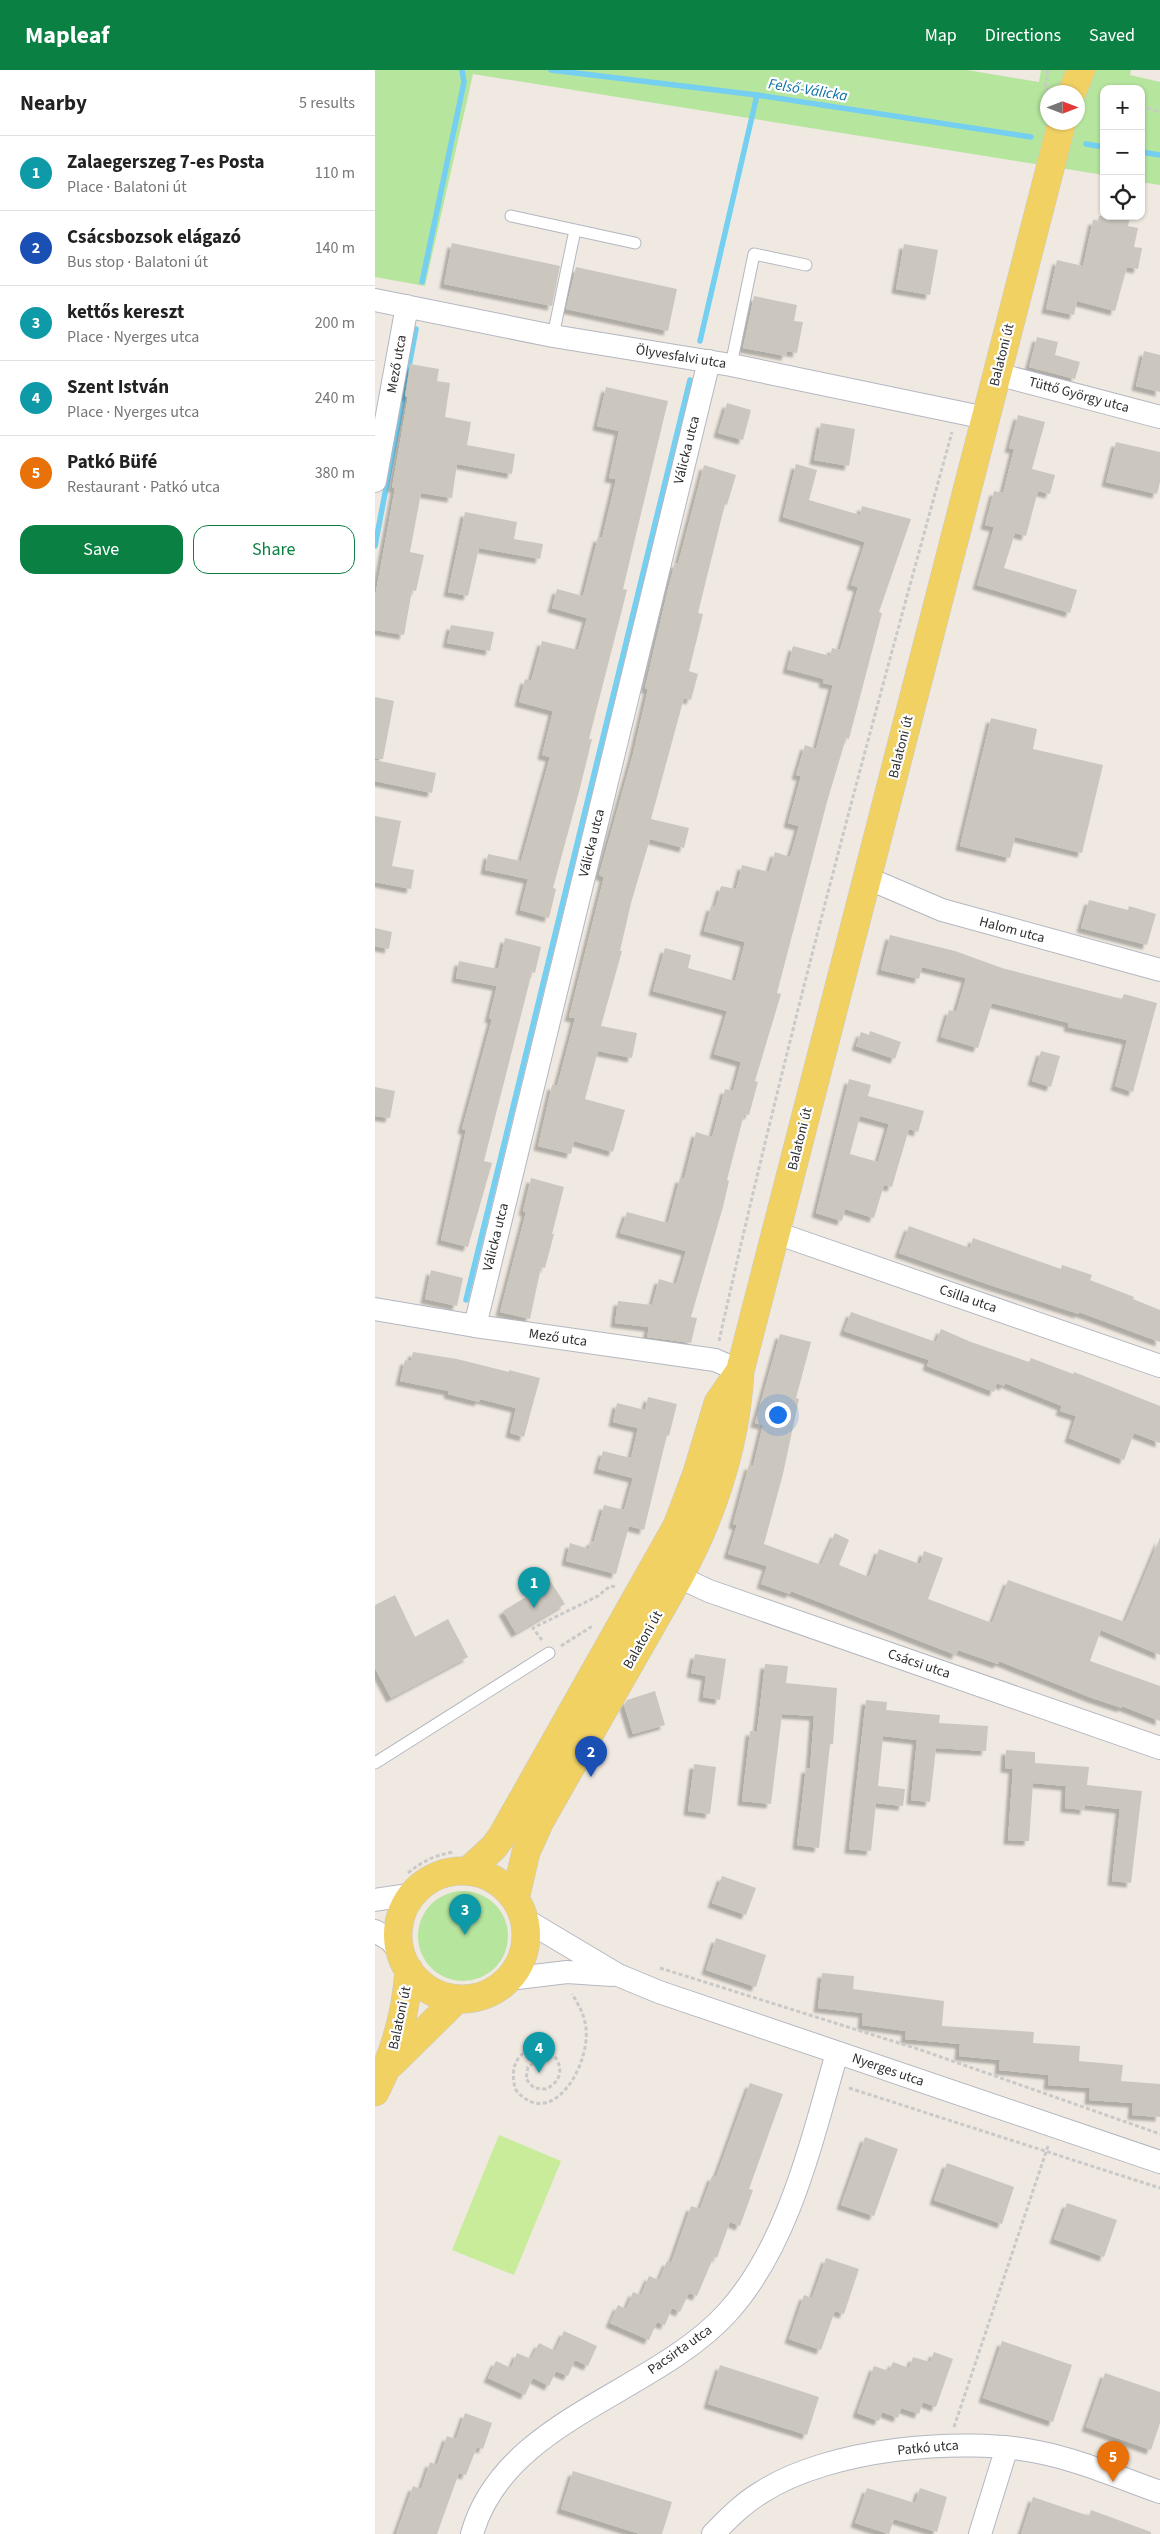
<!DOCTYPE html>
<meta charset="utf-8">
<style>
body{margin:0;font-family:"Source Sans 3",sans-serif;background:#f6f6f6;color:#222}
.controls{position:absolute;right:15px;top:15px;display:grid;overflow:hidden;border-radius:10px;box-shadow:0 1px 4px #0004}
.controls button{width:45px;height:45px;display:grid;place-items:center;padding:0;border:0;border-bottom:1px solid #e0e0e0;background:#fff;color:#222;font:25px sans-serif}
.compass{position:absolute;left:665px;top:15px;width:45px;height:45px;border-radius:50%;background:#fff;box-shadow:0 1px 4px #0004;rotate:90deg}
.you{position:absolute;left:402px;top:1344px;width:18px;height:18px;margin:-12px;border:4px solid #fff;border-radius:50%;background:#1a73e8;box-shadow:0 0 0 8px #1a73e833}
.badge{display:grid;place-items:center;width:32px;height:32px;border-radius:50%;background:#0b8043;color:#fff;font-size:16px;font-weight:700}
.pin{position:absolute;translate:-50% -41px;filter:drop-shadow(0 1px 2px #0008)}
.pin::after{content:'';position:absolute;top:26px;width:18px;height:15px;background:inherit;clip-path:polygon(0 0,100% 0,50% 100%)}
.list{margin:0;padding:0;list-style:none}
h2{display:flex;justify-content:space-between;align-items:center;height:65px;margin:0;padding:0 20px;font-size:21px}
h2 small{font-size:16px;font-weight:400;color:#767676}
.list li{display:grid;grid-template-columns:32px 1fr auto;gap:15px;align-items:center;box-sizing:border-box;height:75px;padding:0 20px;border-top:1px solid #e0e0e0}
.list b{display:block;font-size:19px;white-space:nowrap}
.list p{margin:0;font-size:16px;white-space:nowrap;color:#767676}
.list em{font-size:16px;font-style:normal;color:#767676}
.actions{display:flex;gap:10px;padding:15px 20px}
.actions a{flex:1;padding:11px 0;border:1px solid #0b8043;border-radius:15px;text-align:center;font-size:18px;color:#0b8043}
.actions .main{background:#0b8043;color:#fff}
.icon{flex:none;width:28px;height:28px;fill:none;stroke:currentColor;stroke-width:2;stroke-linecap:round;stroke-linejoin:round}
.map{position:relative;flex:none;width:785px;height:2464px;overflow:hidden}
header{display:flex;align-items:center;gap:30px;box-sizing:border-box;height:70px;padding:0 25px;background:#0b8043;color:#fff}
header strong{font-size:24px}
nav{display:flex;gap:28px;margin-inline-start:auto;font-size:18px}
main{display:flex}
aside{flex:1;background:#fff}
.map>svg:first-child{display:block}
.green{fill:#b6e59e;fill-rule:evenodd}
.pitch{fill:#c9ec9a}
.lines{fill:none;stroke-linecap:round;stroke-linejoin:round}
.stream{stroke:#75cff0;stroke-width:5.5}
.building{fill:#cbc7bf;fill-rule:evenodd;filter:url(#shadow)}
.service-casing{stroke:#b4b7c1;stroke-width:13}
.minor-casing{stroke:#b4b7c1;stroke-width:24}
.primary-casing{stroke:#c9c9c9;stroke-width:29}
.path{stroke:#c9c9c9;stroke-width:3;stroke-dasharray:4 2.5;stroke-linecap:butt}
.service{stroke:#fff;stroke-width:11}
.minor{stroke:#fff;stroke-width:22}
.primary{stroke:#f2d163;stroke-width:28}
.labels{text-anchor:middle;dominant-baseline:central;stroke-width:4.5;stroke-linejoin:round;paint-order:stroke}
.street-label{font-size:14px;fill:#2e2e2e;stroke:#fff}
.water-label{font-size:15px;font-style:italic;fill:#0d6fa3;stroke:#fff}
</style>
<header>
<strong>Mapleaf</strong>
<nav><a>Map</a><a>Directions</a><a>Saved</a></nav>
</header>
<main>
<aside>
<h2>Nearby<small>5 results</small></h2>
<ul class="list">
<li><span class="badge" style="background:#0f9aa8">1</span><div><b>Zalaegerszeg 7-es Posta</b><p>Place · Balatoni út</p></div><em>110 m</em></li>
<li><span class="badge" style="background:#1a4fb4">2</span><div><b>Csácsbozsok elágazó</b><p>Bus stop · Balatoni út</p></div><em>140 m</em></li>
<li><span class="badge" style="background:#0f9aa8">3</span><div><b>kettős kereszt</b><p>Place · Nyerges utca</p></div><em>200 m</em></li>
<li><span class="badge" style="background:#0f9aa8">4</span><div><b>Szent István</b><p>Place · Nyerges utca</p></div><em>240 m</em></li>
<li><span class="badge" style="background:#e8710a">5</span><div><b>Patkó Büfé</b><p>Restaurant · Patkó utca</p></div><em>380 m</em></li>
</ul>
<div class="actions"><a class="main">Save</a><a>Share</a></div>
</aside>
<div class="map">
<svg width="785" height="2464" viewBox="0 0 785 2464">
<defs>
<filter id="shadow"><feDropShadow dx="-4.5" dy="4.5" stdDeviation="1" flood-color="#0004"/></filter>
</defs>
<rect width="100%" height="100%" fill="#efe9e1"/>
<path class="green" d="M0,0H592L664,12L666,0H756L755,5L785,12V115L766,112V19H729V105L98,4L50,216L0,207ZM672,22H702V52H672Z
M43 1866a45 45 0 1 1 90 0a45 45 0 1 1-90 0Z"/>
<path class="pitch" d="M124,2065L186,2091L139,2205L77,2180Z"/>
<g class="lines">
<path class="stream" d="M176,0L382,25L656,67
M711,74L729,77
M766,82L785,85
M47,212L89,12L87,0
M325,271L382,25
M0,476L41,259
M91,1230L315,310"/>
</g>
<path class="building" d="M724,146H755L753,156L763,158L759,177L767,178L763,199L752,197L740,241L702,231L699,245L671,239L682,190L708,196L718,150L723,151Z
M77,173L185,196L177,236L69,214Z
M529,174L563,180L555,225L521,219Z
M201,197L302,219L293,261L191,239Z
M379,226L422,235L419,251L428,252L422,283L412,281L411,286L368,278Z
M662,267L683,272L680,285L705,292L700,309L654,297Z
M769,281L785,285V322L761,316Z
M35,294L64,299L62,311L75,313L70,347L96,352L92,375L140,384L137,404L82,394L77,428L46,423L35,482L49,485L41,521L37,520L29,565L0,560V527L20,418H17L33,327L30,326Z
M231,317L293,331L248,519L252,520L214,669H217L205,718L178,818L181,819L174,848L145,840L153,809L110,800L113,784L146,791L175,687L167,685L178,641L144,632L150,609L156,611L167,571L203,580L212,548L177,538L182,519L208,526L223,467L227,468L241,409L234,408L244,361L222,356Z
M352,333L376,340L368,370L343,363Z
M643,345L670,352L657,399L680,405L675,424L663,421L651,466L640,463L629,498L702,520L695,543L602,515L619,457L610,455L619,421L628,423L639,379L634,378Z
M446,353L480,359L474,396L439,390Z
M741,372L785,382V412L782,424L731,412Z
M421,394L442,400L434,430L485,445L487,436L536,449L504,542L507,543L474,669L471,668L452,732L402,923L406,924L380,1011L383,1012L374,1045L369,1044L352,1110L354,1111L348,1137L316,1247L322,1248L316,1273L272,1267L274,1257L240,1253L243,1231L277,1235L284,1209L301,1214L311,1181L245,1163L252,1142L293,1153L305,1108L309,1109L321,1062L337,1067L350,1019L358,1021L366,992L339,984L352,941L278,921L290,878L316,885L313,898L360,911L370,872L329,861L336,836L340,837L346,816L361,819L367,795L394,802L400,782L415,787L424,756L413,753L426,706L421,705L430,675L441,679L458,615L448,613L449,609L412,599L418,576L455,586L457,578L465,580L483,517L476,515L490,472L408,447Z
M329,395L361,405L352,435L350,434L323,543L328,544L314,601L323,604L316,630L309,628L276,749L314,758L309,778L275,769L256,833L245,881H247L226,956L262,963L257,988L223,981L210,1029L250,1040L238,1082L199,1071L196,1084L163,1076L177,1015L182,1016L200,948L194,947L229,807L224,805L258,684L273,619L270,618L293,519L300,493L303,494Z
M90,442L142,452L139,469L168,474L165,489L104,478L93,526L73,522Z
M76,555L119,562L115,581L72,573Z
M0,627L19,631L8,689H0Z
M616,648L662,659L658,679L728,695L707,783L640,767L635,788L585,776Z
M0,690L61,703L57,723L0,711Z
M0,746L26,751L17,796L39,800L36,819L0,812Z
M714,830L753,840L754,836L781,844L772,875L706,858Z
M0,858L17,862L14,879L0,876Z
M515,865L580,881L627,898L704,918L747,929L749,924L782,933L758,1022L740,1016L752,970L693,957L694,953L617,933L603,978L566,967L574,940L581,942L591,908L547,897L544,909L506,900Z
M130,868L166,877L160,903L157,902L109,1091L117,1093L93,1177L66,1170L91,1060L87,1059L117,949L114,948L122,916L81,908L84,891L123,899Z
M495,961L526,972L520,989L481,976L486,962L494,965Z
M666,981L685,986L676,1017L657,1011Z
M474,1009L496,1015L493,1026L549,1041L543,1062L534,1059L517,1117L509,1115L499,1148L470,1139L467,1151L441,1143ZM485,1046L514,1054L503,1092L475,1084Z
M0,1017L20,1021L15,1048L0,1046Z
M156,1108L189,1117L177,1164H179L170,1198L166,1197L155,1249L125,1242L151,1142L148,1141Z
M534,1156L595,1178L598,1168L686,1199L687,1195L717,1205L715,1210L759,1227L758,1229L785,1240V1272L704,1242V1244L615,1215L524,1183Z
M56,1200L88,1208L82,1236L50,1229Z
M476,1242L561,1272L566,1259L596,1272L654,1292L656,1288L698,1304L699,1302L785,1336V1373L759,1363L749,1390L694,1368L701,1346L685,1341L687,1336L630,1313L629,1316L622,1313L619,1322L552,1296L554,1290L469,1261Z
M405,1264L436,1272L421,1328L424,1329L408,1404L389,1474L446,1495L460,1463L474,1470L464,1495L494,1507L504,1479L545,1494L549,1481L568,1488L553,1529L617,1553L633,1510L750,1552L785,1468V1585L726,1560L715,1591L785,1616V1651L747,1636V1638L717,1628L624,1591L623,1594L583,1580L581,1585L416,1521L415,1524L386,1514L392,1496L353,1484L362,1455L358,1454L374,1395L378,1396L388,1355L380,1353Z
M38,1282L82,1289L134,1302V1300L165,1308L149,1367L135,1363L141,1338L105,1329L104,1332L73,1324L74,1321L25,1311L30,1290L36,1291Z
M273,1327L302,1334L294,1366L292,1365L269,1460L254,1456L241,1504L191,1491L195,1473L214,1479L216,1471H219L229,1435L249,1440L258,1408L223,1399L228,1381L256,1388L263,1358L238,1352L242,1333L270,1340Z
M176,1512L190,1534L141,1563L128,1541Z
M20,1525L40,1567L73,1549L93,1587L16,1628L0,1598V1535Z
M320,1584L351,1589L345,1630L328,1627L331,1606L316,1603Z
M390,1594L413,1596L411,1613L462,1618L458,1674H455L444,1778L422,1775L431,1698L435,1699L439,1646L407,1644L396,1734L367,1731L375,1661L382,1662Z
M280,1621L290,1655L258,1664L249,1635L252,1630Z
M491,1630L512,1632L511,1640L565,1645L564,1653L613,1656L611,1681L561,1678L555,1732L536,1730L542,1670L508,1666L503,1716L530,1719L528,1736L501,1733L496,1781L474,1779Z
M631,1680L660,1682V1693L714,1697L712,1715L767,1721L756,1813L737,1811L745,1739L710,1735V1740L690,1738L691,1716L658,1713L654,1771L633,1770L638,1699L630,1698Z
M319,1694L341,1697L335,1744L313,1741Z
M347,1806L381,1818L371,1845L337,1833Z
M341,1868L391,1885L381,1917L331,1900Z
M447,1903L479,1906L478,1919L569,1931L567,1956L659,1962L658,1973L705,1976L704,1991L748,1995L746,2011L785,2014V2047L757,2045L758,2033L714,2030L715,2018L673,2015L674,2005L624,2000L625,1990L584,1986L585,1974L530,1969L531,1961L487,1955L488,1943L443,1938Z
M375,2013L408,2024L374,2119L378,2120L365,2156L355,2152L342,2188L339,2186L322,2226L314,2223L305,2242L297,2238L290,2255L282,2252L274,2270L235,2253L243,2235L251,2239L258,2222L266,2225L274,2206L284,2210L292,2191L296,2193L316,2136L325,2139L337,2106L341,2107Z
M490,2067L523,2079L499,2146L466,2135Z
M572,2093L639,2117L627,2154L559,2130Z
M692,2133L742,2150L729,2187L679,2169Z
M451,2188L484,2199L469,2244L460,2241L446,2280L414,2269L429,2225L437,2228Z
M189,2261L222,2276L213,2296L200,2290L193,2306L181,2301L174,2316L158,2308L150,2325L113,2308L121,2291L136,2298L142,2283L156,2289L164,2273L180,2281Z
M627,2271L697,2295L678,2352L608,2328Z
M559,2282L578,2289L561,2337L548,2332L544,2344L526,2338L523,2348L507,2342L504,2351L482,2343L499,2296L514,2301L518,2292L534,2298L538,2287L555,2292Z
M345,2295L444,2327L432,2365L333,2334Z
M730,2303L785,2322V2353L776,2380L711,2357Z
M90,2343L117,2353L108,2379L102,2377L91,2405L84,2403L62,2464H21L38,2416L46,2419L55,2392L62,2395L72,2366L81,2369Z
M198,2401L297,2432L287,2464H265L186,2439Z
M492,2418L540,2433L545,2418L572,2427L562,2462L519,2449L514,2464L480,2453Z
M658,2427L714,2446L716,2440L776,2462V2464H646Z"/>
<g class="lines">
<defs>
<path id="service" d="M136,146L260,173
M178,266L200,160
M356,295L379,184L431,195
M0,1693L174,1583"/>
<path id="minor" d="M0,230L178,266L356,295L611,348
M622,304L785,347
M0,411L32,236
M492,808L567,840L785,900
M401,1163L785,1296
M0,1239L100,1256L340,1290L365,1301
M100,1256L334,291
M304,1507L334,1521L785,1678
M0,1830L39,1824
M149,1849L243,1905L284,1922L785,2092
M0,1861L15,1870L26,1883
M134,1909L192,1902L237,1905
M97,2464C129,2350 278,2324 352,2243C414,2175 437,2069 462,1983
M338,2464C353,2449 368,2433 387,2422C453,2379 586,2366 663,2382C704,2390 745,2408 785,2422
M605,2464L632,2377"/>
<path id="primary" d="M697,22L706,0
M93,1801L119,1777L127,1766L302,1456L322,1403L343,1333L365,1301
M23 1865a64 64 0 1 1 128 0a64 64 0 1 1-128 0Z
M140,1829L151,1782L165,1751L304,1507C339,1442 361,1375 365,1301L687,52
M16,1994L82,1929
M0,2022C20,1983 31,1943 34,1900"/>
</defs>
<use href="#service" class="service-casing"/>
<use href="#minor" class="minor-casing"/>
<use href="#primary" class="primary-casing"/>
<path class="path" d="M673,0L670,18L675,22
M766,36L785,42
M344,1271C412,966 494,663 577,362
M167,1570L158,1558L223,1526L235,1516L242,1517
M186,1576L219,1555
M33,1803C48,1791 60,1785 79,1782
M285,1898L546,1980L785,2064
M164,1996L159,1993L153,1997L151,2009L159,2018L171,2019C190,2010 188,1991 173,1980L151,1981C137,1991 137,2003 140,2019C176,2063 215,1996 211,1959C210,1946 204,1935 197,1924
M474,2018L785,2118
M579,2357L673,2076"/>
<use href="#service" class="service"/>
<use href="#minor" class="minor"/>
<use href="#primary" class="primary"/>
</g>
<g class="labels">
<g class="street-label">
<text transform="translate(627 285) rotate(-76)">Balatoni út</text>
<text transform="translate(306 287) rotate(9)">Ölyvesfalvi utca</text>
<text transform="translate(22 294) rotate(-80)">Mező utca</text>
<text transform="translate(704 325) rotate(15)">Tüttő György utca</text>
<text transform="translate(312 380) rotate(-76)">Válicka utca</text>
<text transform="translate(526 677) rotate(-76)">Balatoni út</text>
<text transform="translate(217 773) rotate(-76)">Válicka utca</text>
<text transform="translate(637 860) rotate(15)">Halom utca</text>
<text transform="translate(425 1069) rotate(-76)">Balatoni út</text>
<text transform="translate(121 1167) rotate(-76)">Válicka utca</text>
<text transform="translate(593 1229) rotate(19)">Csilla utca</text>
<text transform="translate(183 1268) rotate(8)">Mező utca</text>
<text transform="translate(268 1570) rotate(-60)">Balatoni út</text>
<text transform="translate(544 1594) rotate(19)">Csácsi utca</text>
<text transform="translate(25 1948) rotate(-78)">Balatoni út</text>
<text transform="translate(513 2000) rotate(19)">Nyerges utca</text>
<text transform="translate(305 2280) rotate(-35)">Pacsirta utca</text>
<text transform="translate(553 2378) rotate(-5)">Patkó utca</text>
</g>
<g class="water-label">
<text transform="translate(433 20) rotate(9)">Felső-Válicka</text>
</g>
</g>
</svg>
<div class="controls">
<button>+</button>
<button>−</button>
<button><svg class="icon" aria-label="locate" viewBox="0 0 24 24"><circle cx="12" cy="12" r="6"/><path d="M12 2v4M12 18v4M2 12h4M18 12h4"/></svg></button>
</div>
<svg class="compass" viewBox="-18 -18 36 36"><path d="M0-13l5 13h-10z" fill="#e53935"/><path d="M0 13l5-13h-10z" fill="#767676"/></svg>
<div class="you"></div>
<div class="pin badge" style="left:159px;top:1538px;background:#0f9aa8">1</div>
<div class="pin badge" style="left:216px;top:1707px;background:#1a4fb4">2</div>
<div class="pin badge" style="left:90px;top:1865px;background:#0f9aa8">3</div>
<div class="pin badge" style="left:164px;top:2003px;background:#0f9aa8">4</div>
<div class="pin badge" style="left:738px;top:2412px;background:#e8710a">5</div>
</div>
</main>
